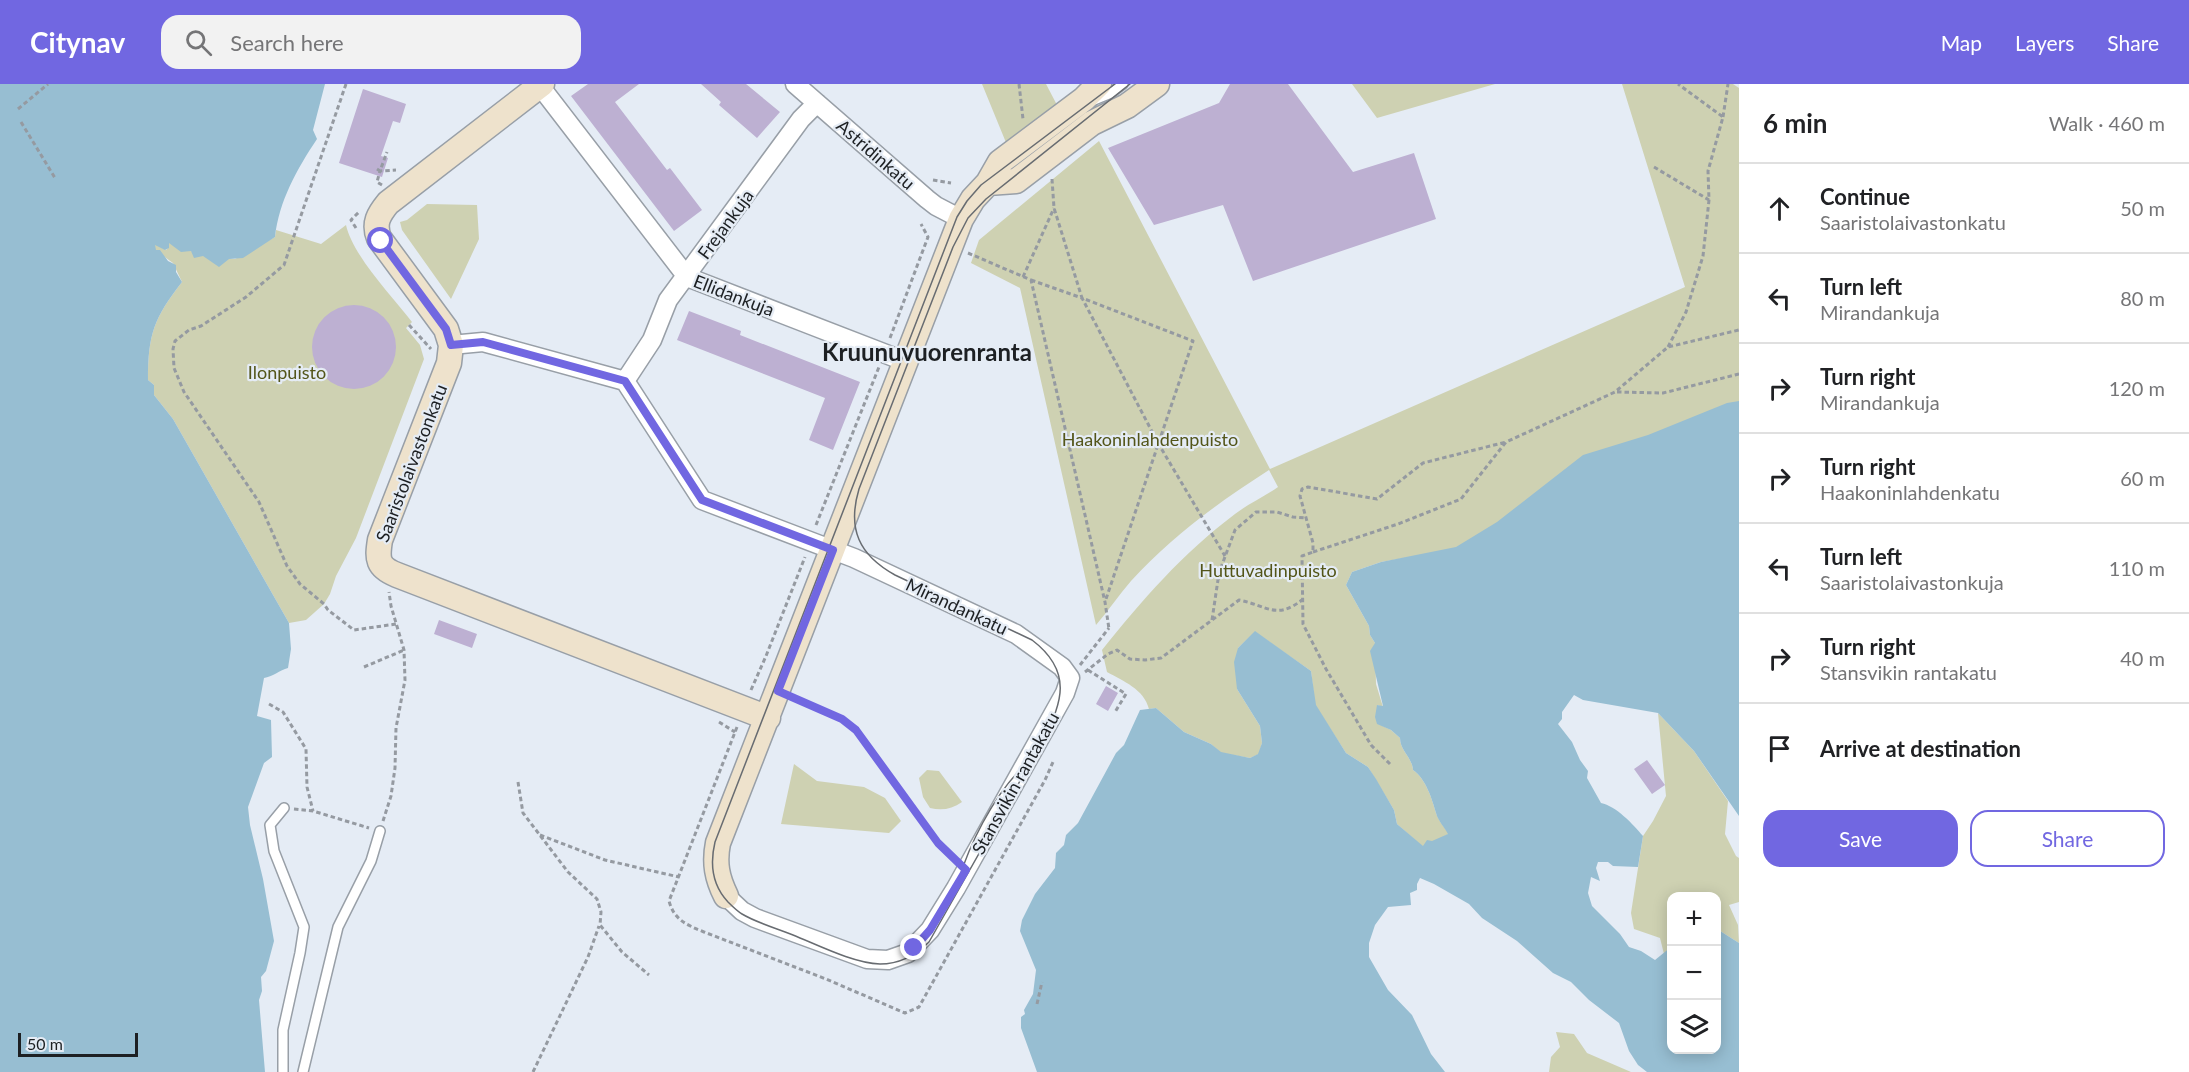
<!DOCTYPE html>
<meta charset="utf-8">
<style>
body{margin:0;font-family:Lato,sans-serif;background:#f2f2f2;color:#202124}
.controls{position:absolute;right:18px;bottom:18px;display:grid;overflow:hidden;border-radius:12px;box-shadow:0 3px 15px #0003}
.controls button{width:54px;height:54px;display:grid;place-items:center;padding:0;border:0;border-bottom:2px solid #e0e0e0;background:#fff;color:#202124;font:30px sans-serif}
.scale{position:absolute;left:18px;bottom:15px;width:120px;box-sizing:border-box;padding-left:6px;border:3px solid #1d2023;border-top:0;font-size:16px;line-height:21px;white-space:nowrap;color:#1d2023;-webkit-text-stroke:4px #e5ecf5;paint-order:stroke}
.stop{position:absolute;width:18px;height:18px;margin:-14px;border:4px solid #7167e1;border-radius:50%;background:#fff}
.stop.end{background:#7167e1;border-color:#fff;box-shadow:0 2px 6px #0008}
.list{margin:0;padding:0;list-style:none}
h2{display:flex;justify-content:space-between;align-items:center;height:78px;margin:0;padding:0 24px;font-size:26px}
h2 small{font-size:20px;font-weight:400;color:#757577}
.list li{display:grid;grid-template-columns:39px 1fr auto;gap:18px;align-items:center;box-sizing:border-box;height:90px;padding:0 24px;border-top:2px solid #e0e0e0}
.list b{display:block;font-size:22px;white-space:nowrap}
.list p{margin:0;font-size:20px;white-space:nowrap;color:#757577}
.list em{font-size:20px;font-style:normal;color:#757577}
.actions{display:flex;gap:12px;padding:18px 24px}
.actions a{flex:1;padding:14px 0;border:2px solid #7167e1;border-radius:18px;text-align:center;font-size:21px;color:#7167e1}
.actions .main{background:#7167e1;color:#fff}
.icon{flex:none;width:33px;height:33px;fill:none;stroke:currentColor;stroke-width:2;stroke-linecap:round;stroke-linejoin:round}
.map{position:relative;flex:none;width:1739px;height:988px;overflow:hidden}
header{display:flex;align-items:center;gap:36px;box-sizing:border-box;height:84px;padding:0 30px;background:#7167e1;color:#fff}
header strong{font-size:28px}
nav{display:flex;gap:33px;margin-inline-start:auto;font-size:21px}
.search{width:420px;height:54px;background:#f2f2f2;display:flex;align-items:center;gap:15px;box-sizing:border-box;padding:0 21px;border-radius:18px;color:#757577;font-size:22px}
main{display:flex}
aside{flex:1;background:#fff}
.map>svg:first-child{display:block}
.green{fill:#ced1b2}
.water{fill:#97bed2}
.building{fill:#bdb0d2}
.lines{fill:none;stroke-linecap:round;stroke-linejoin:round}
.lane-casing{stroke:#989fa7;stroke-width:12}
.street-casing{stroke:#989fa7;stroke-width:21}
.secondary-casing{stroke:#989fa7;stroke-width:27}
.path{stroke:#959aa1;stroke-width:3;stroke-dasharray:4.5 3;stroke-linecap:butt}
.lane{stroke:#fff;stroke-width:9}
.street{stroke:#fff;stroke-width:18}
.secondary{stroke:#eee2cc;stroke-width:24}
.tram{stroke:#686c71;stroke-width:1.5}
.route{stroke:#7167e1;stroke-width:8}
.labels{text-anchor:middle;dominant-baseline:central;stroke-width:4.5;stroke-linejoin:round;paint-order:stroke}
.street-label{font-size:18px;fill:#1d2023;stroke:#e5ecf5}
.park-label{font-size:18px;fill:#535519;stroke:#e5ecf5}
.district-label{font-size:24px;font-weight:bold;fill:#1d2023;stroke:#e5ecf5}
</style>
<header>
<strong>Citynav</strong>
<div class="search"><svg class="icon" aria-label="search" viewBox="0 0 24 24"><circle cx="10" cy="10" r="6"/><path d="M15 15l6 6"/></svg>Search here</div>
<nav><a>Map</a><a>Layers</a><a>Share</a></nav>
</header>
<main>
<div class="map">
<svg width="1739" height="988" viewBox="0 0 1739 988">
<rect width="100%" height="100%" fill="#e5ecf5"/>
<path class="green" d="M982,0H1046L1057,21L1007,61Z
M1352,0H1495L1377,34Z
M1622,0H1733L1739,4V344L1495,466L1434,469L1381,478L1352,488L1346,501L1369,542L1370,551L1375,559L1376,600L1383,623L1377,621V639L1391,646L1400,654C1400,667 1412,673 1413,686C1426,695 1432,715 1436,729C1438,736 1445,744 1449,750L1423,763L1397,740L1394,726L1368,683L1346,669L1315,621L1311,587L1255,548L1238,564L1237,605L1260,642L1262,659L1259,670L1250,674L1221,669L1211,660L1184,648L1156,624L1149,625C1144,605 1123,597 1107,588L1102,566C1142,516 1183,469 1235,430C1248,420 1264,413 1278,403L1269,386C1219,418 1171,453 1131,497C1119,511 1108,527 1096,541L1020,204L971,179L979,156L1099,57L1270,385L1685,203Z
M427,120L477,121L479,155L451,215L402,146L400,138L407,136Z
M346,141C353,172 392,212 412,238L406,244L420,261L424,275L356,454L336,492L330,510L324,520L306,536L289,539L173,335L154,311V301L148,296C148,250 154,234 182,198L173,179L155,166V160L166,166L169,163V158L203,172L235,175L275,153L276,146L321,160Z
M1658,629L1694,667L1728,717L1725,750L1736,772L1739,774V818L1729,821L1738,841L1739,859L1717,845L1716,812H1672L1671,863L1664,870L1660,854L1634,845L1631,829L1643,752L1653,737L1666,712Z
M794,680L817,697L864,703L885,714L901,737L889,749L781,740Z
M927,686L939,687L962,718C952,725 942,727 930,724L923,713L919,694Z
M1556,948L1574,950L1587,969L1631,988H1549L1551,973L1560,963Z"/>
<path class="water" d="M0,0H325L313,46L317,55C297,85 279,117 275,153L243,174L229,175L219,183L203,172L194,174L191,167L181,168L169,159V164L165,166L155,161L156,166H160L168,177L176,181V188L182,198C154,234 148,250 148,296L154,301V311L173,335L289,539L291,565L288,584C280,586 272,593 264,594L257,632L271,636L272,673L264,679L248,723L250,741L263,795L274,857L266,887L261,893L262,907L259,916L265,988H0Z
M1739,317V732L1694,667L1658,629L1583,616L1574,611L1562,628V635L1558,640L1572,658L1580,676L1588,687L1587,694L1601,719C1616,722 1633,740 1643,752L1638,783L1613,782L1608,778H1598L1596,784L1600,797L1591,793L1588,809L1592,822L1620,850L1629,863L1641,867L1655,876L1671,863L1672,966H1716L1717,845L1739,859V988H1647L1638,981L1629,967L1619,939L1589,916L1571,898L1553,889L1517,857L1482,834L1469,820L1434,800L1420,794L1417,800V806L1410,809L1411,821L1388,823L1375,841L1369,859V873L1388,906L1412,931L1431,970L1445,988H1037L1021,944V933L1025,930L1024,926L1033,910L1036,886L1020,847L1022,836L1035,810L1055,784L1056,769L1064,761L1066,751L1078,739L1116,669L1124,661L1140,626L1156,624L1184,648L1211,660L1221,668L1250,674L1258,670L1262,659L1260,642L1237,605L1234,578L1238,564L1255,547L1311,587L1316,621L1346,669L1368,683L1376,695L1394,726L1397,740L1423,762L1427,756L1432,757L1448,750C1445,744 1438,737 1436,729C1432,715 1426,695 1413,686C1412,673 1400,667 1400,654L1391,646L1377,640L1375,633L1377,621L1383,622L1370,567L1375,559L1370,551L1369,542L1346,501L1352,488L1381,478L1456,463L1497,438L1583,371L1648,351L1727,319Z"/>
<path class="building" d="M588,0H639L615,18L667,86L670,84L702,126L674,147L571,12Z
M701,0H746L780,28L757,54L719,21L721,18Z
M1230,0H1288L1353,88L1414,69L1436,135L1253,197L1223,121L1154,141L1108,64L1219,19Z
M363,5L406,20L400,39L393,37L381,72L388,74L382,93L339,79Z
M312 263a42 42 0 1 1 84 0a42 42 0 1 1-84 0Z
M689,227L741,247L740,251L860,298L833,366L809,356L825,314L677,256Z
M439,536L477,550L472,564L434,550Z
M1106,602L1118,609L1108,627L1096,620Z
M1647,676L1665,701L1652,710L1634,685Z"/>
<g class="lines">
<defs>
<path id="lane" d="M1094,16L1111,9L1123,0
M283,988V946L300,869L304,843L274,767L270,741L284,724
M303,988L338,843L371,777L380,747"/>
<path id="street" d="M795,0L927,115L936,122L961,135
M540,2L687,193L904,277
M451,261L483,258L625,297L702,416L854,474L1016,550L1062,583L1070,594L1065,609L956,804L930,846L908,869L888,876L867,875L755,834L742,827L726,812
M625,297L652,256L668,216L801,35L817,19"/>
<path id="secondary" d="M542,0L388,119C379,130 373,139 379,154L446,245L451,261L449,279L380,456C377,475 377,483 397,491L768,634
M988,99L1016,97L1092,39L1127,22L1157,0
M726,812C717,794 714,779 718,759L961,135L973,115L988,99L1000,78L1084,15L1099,0"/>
</defs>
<use href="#lane" class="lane-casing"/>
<use href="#street" class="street-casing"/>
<use href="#secondary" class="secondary-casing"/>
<path class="path" d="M346,0L284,181L246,213L201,242L189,246L175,257L173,265L174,284L184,308L259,418L287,482L300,500L324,520L328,526L354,546L396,540
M1019,0L1023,35
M18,25L48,0
M1723,33L1728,0
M21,38L55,94
M1654,83L1709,116
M377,85L380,87L387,68
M1052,95L1054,124L1082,214L1193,257L1105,518
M933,96L951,99
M382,101L377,98L380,87L396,86
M356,144L351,136L359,128
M968,169L1031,196L1105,518L1109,545
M1023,193L1054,124
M1031,196L1082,214L1158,359L1225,472
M409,241L431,265
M890,254L928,153L921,140
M1668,263L1686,228L1703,172L1709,116L1708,87L1723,33L1678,0
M1617,308L1663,309L1739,290
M816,441L879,283
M1313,468L1398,440L1461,415L1506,358L1615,308L1668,263L1739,246
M1212,536L1219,489L1235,446L1256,428H1277L1293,433L1306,434
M1080,581L1109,544
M364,583L404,566
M1088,586L1126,610L1115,628
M1085,588L1108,570L1117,566L1130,575L1145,576L1161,574L1239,516C1268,522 1276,536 1302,516
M751,606L766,572L805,473
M794,614L842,635L856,646L938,759L955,775
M269,620L283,628L306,665L307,703L313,727
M719,638L735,648
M737,643L669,817C674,836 687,841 704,848L826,895L905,929L919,923L1045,696L1053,678
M1390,680L1371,661L1326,585L1303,540L1302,472L1313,468V459L1300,412L1302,405L1308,403L1377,415L1423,379L1506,358
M518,698L523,729L568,788L597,815L601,828L600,841L622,868L649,891
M294,725L313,727L369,744
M383,737L391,712L395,684L396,644L405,596L404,566L391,522L389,508
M540,751L605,776L679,793
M1037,920L1042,898
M533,988L588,873L599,842"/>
<use href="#lane" class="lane"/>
<use href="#street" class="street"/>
<use href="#secondary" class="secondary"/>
<path class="tram" d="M1115,0L981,101L967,117L957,133L715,758C710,779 712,801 728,818C732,822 737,827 742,830C757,839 776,844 793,851C818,861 853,879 880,880C899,880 916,871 929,858L1042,658C1063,619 1073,587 1032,556L895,491C859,471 847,445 859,405L953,163L968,134L986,115L1130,0
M959,795C970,759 992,716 1018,688"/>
</g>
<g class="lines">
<path class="route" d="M381,157L446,245L451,261L483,258L625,297L702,416L833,466L778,607L842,635L856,646L938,759L966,786L930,846L914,864"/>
</g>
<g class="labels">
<g class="street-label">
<text transform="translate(876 70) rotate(41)">Astridinkatu</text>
<text transform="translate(725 140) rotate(-54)">Frejankuja</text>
<text transform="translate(734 211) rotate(21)">Ellidankuja</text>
<text transform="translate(411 379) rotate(-69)">Saaristolaivastonkatu</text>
<text transform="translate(957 522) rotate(25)">Mirandankatu</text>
<text transform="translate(1015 699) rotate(-61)">Stansvikin rantakatu</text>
</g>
<g class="park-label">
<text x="287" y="288">Ilonpuisto</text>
<text x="1150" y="355">Haakoninlahdenpuisto</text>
<text x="1268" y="486">Huttuvadinpuisto</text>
</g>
<g class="district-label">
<text x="927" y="267">Kruunuvuorenranta</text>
</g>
</g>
</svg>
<div class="controls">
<button>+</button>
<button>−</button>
<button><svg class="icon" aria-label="layers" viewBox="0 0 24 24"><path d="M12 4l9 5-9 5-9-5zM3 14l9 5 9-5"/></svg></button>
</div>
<div class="scale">50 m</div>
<div class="stop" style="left:381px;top:157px"></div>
<div class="stop end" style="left:914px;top:864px"></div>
</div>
<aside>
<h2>6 min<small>Walk · 460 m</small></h2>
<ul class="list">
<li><svg class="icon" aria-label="ahead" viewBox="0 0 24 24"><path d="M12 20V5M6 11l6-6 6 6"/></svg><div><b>Continue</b><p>Saaristolaivastonkatu</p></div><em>50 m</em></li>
<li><svg class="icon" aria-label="left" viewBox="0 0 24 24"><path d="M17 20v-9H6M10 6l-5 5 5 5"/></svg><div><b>Turn left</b><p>Mirandankuja</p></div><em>80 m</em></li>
<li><svg class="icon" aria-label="right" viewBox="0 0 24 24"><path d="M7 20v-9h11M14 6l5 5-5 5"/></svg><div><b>Turn right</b><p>Mirandankuja</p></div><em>120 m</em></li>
<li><svg class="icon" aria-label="right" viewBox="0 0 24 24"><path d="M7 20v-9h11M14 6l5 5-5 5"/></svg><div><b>Turn right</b><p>Haakoninlahdenkatu</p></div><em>60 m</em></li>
<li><svg class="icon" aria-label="left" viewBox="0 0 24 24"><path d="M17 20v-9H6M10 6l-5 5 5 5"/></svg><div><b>Turn left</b><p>Saaristolaivastonkuja</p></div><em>110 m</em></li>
<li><svg class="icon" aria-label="right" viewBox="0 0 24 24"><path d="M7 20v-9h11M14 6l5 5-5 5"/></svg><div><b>Turn right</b><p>Stansvikin rantakatu</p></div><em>40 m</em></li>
<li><svg class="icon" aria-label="arrive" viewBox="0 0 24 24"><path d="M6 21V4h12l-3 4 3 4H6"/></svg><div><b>Arrive at destination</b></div></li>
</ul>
<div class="actions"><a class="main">Save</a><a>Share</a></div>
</aside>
</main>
